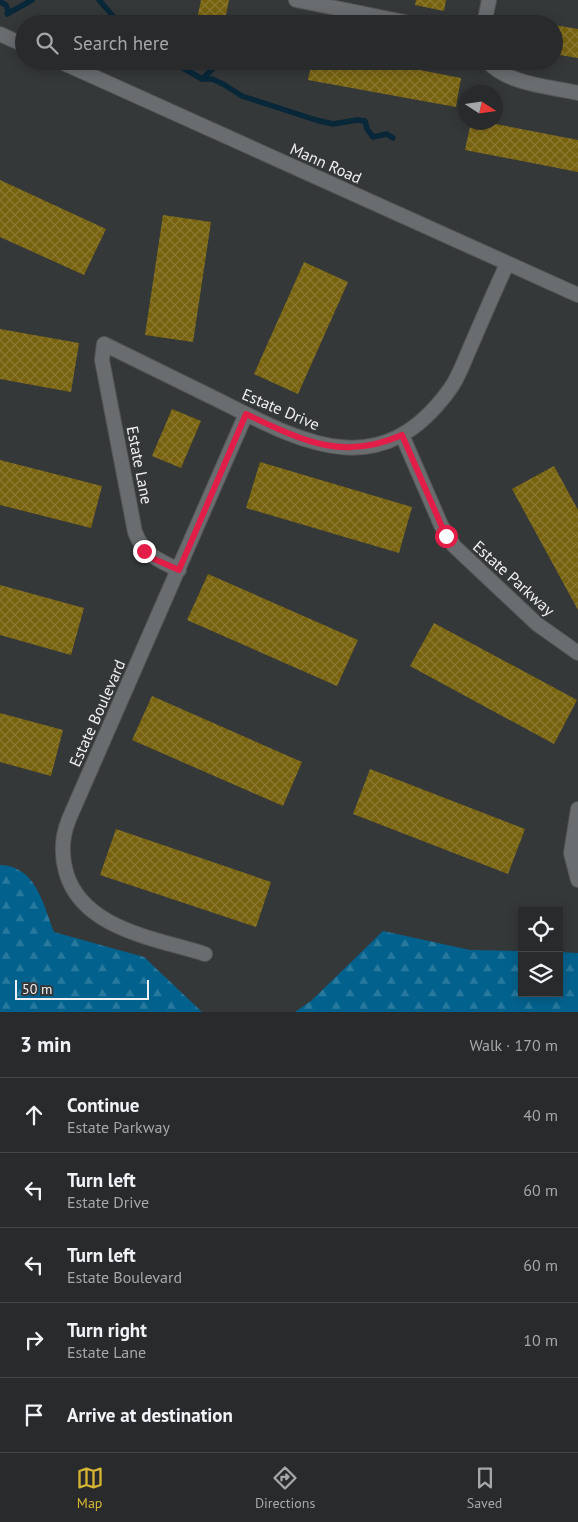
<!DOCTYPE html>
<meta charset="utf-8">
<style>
body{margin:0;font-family:"PT Sans",sans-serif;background:#343637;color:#f1f3f6}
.controls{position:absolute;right:15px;bottom:15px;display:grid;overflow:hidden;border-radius:0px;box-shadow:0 2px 12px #0003}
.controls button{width:45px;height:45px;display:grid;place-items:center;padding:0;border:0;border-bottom:1px solid #444647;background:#282a2b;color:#f1f3f6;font:25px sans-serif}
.compass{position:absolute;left:458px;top:85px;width:45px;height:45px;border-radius:50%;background:#282a2b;box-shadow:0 2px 12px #0003;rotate:102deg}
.scale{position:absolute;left:15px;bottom:12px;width:134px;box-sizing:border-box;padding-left:5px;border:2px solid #eff0f1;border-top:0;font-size:14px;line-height:18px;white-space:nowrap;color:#eff0f1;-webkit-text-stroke:4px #353839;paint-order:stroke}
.stop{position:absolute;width:15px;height:15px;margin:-11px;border:4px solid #e11d48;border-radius:50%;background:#fff}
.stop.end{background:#e11d48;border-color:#fff;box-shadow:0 1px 5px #0008}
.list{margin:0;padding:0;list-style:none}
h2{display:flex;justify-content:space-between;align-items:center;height:65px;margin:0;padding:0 20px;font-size:21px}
h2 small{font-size:16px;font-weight:400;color:#a5a7a9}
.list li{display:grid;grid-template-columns:32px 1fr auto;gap:15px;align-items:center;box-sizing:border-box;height:75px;padding:0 20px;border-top:1px solid #444647}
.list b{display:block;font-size:19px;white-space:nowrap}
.list p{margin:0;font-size:16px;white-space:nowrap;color:#a5a7a9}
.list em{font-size:16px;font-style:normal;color:#a5a7a9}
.icon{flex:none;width:28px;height:28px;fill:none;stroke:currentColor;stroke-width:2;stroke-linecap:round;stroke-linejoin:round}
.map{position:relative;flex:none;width:578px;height:1012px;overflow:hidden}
.search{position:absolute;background:#282a2b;box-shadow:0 2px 12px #0003;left:15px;right:15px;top:15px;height:55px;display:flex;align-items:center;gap:12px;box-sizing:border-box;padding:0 18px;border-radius:28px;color:#a5a7a9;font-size:19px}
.sheet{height:440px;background:#282a2b}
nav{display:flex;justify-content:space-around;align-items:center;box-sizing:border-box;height:70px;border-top:1px solid #444647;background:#282a2b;font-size:14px;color:#a5a7a9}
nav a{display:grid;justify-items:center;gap:2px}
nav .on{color:#d6b534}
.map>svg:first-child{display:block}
.forest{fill:url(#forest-firs)}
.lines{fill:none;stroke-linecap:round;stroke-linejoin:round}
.stream{stroke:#082739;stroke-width:5.5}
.building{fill:url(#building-cross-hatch)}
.minor-casing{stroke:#545556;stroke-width:16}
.secondary-casing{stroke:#545556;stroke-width:16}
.minor{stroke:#6a6d6f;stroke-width:14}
.secondary{stroke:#6a6d6f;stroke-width:14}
.route{stroke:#e11d48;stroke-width:6}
.labels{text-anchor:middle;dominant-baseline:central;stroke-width:4;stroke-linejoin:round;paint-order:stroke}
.street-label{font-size:16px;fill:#eff0f1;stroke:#353839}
</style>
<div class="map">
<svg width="578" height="1012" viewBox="0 0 578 1012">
<defs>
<pattern id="forest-firs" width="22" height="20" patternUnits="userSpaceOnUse" patternTransform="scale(1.25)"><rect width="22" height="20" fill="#03628d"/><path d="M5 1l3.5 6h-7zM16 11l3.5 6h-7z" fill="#28799e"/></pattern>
<pattern id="building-cross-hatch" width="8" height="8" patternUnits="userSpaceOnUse" patternTransform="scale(1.25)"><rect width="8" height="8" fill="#77620f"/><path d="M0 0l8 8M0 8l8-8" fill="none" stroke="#8b7932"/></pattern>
</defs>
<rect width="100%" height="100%" fill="#353839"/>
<path class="forest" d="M0,865C36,866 43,904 54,932L144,957L202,1012H0Z
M383,931L470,950L522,951V993H559V952L578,953V1012H295L311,1001Z"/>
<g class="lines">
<path class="stream" d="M99,0L120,24
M0,2L6,5L9,13
M7,14L32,0
M171,61L202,79H212L223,84L242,96L316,120L333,124L357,120L365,121L367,129L373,137L387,134L393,138
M202,79L221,61"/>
</g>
<path class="building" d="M201,0H229L224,24H196Z
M416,0H446L444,11L415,5Z
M525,19L546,23L545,24H524Z
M554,25L578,29V58L554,54Z
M312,61H373L461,78L456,107L308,80Z
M471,122H485L578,140V172L465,150Z
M0,180L106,229L84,275L0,237Z
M163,215L211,222L193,342L145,335Z
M304,262L348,282L298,394L254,374Z
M0,329L79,343L71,392L0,379Z
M172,409L201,421L181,468L152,456Z
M0,460L102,486L91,528L0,505Z
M260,462L412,507L399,553L246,508Z
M554,466L578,510V610L512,489Z
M208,574L358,640L337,686L187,620Z
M0,585L84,608L71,655L0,635Z
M434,623L577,700L554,744L410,666Z
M152,696L302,762L283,806L132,740Z
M0,713L63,730L51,776L0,762Z
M370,769L525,829L508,874L353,814Z
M116,829L271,882L256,927L100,875Z"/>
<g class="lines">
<defs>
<path id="minor" d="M296,0L414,24
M484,24L489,0
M487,61C509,85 548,86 578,93
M402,435L441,525L454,546L537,624L578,653
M179,570C159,561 143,554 135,532L102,360L104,344C142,363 181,382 220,401C305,444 381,485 450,389C459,377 464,361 470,348C482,320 494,292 507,264
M578,809L571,853L578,880
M205,954C155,938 82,929 66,872C61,854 62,836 69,819L246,414"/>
<path id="secondary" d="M0,34L24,45
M59,61L578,295"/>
</defs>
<use href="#minor" class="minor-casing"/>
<use href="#secondary" class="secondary-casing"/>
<use href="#minor" class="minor"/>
<use href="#secondary" class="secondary"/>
</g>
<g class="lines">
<path class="route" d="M144,551L154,559L179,570L246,414C301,440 342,462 402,435L446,536"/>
</g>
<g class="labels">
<g class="street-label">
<text transform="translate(326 163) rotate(24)">Mann Road</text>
<text transform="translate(281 409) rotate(23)">Estate Drive</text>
<text transform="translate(140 465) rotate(79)">Estate Lane</text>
<text transform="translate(514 578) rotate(42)">Estate Parkway</text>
<text transform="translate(97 713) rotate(-66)">Estate Boulevard</text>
</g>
</g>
</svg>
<div class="controls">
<button><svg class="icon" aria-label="locate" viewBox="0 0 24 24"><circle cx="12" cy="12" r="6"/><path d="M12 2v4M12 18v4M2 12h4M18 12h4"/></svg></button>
<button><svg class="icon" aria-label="layers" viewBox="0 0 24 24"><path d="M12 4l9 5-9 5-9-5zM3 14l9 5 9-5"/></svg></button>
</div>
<svg class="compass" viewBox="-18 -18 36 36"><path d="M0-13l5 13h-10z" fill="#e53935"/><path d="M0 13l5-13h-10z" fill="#a5a7a9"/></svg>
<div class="scale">50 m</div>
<div class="stop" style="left:446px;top:536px"></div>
<div class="stop end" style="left:144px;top:551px"></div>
<div class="search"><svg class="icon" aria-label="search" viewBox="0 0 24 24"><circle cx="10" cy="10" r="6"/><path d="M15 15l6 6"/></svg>Search here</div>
</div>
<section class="sheet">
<h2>3 min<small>Walk · 170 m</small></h2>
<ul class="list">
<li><svg class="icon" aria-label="ahead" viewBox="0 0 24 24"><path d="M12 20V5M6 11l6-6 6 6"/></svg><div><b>Continue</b><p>Estate Parkway</p></div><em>40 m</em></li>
<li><svg class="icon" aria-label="left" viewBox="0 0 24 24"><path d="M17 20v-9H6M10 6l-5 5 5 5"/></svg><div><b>Turn left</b><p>Estate Drive</p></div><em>60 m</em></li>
<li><svg class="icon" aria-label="left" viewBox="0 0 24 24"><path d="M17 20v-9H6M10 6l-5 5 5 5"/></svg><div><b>Turn left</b><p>Estate Boulevard</p></div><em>60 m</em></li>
<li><svg class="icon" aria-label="right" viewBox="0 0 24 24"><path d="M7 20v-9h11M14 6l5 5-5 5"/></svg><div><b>Turn right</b><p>Estate Lane</p></div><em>10 m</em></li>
<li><svg class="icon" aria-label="arrive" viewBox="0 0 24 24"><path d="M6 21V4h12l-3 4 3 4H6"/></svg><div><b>Arrive at destination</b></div></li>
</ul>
</section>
<nav>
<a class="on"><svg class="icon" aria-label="map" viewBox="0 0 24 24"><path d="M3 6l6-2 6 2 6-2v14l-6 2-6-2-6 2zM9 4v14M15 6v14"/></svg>Map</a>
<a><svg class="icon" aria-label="directions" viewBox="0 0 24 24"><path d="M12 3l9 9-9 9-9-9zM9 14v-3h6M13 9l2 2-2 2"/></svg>Directions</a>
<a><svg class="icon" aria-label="saved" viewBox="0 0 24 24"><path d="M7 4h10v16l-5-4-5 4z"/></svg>Saved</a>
</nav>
